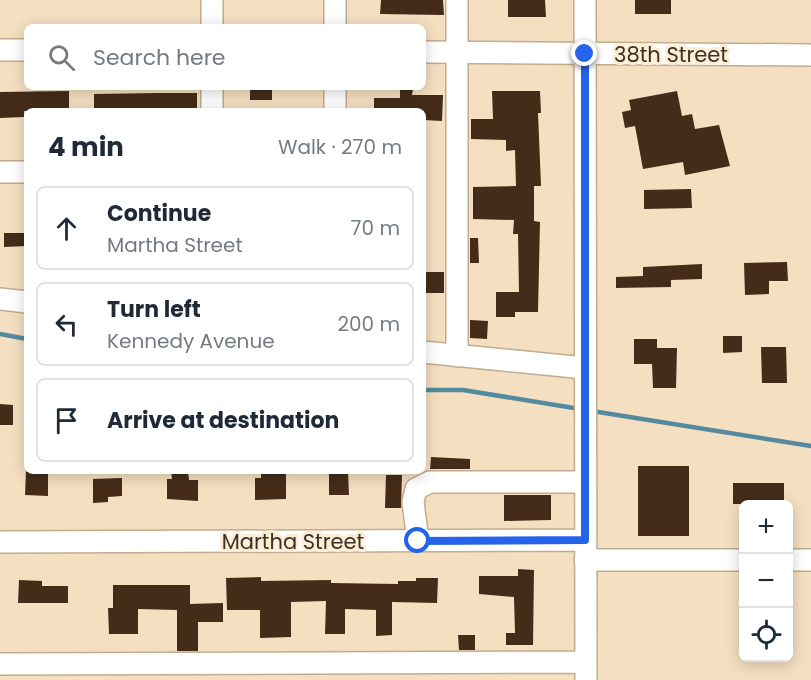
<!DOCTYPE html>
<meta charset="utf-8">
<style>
body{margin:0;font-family:Poppins,sans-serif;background:#f6f6f7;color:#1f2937}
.controls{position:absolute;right:18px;bottom:18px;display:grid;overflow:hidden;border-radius:9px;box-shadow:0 3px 15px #0003}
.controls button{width:54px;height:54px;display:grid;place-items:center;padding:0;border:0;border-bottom:2px solid #e0e1e3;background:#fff;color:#1f2937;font:30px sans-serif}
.stop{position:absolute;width:18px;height:18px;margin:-14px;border:4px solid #2563eb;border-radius:50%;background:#fff}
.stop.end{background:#2563eb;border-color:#fff;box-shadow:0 2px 6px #0008}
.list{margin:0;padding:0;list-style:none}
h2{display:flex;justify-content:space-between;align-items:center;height:78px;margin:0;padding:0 24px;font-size:26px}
h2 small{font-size:20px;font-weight:400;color:#747a83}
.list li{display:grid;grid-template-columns:39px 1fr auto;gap:18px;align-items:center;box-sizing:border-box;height:84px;margin:0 12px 12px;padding:0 12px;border:2px solid #e0e1e3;border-radius:9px}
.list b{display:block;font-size:22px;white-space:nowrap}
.list p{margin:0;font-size:20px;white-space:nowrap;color:#747a83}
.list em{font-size:20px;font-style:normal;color:#747a83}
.icon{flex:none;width:33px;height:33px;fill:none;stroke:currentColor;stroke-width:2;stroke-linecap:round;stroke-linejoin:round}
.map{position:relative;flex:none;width:811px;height:680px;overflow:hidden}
.search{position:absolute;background:#fff;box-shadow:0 3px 15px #0003;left:24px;top:24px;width:402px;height:66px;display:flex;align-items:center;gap:15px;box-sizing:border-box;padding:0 21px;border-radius:9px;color:#747a83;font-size:22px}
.panel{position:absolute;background:#fff;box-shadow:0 3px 15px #0003;left:24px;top:108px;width:402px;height:366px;border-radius:9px}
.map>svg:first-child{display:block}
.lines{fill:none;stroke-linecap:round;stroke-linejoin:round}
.stream{stroke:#548aa0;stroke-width:4.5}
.building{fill:#442c19}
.minor-casing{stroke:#c0ac8f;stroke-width:24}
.minor{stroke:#fff;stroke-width:21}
.route{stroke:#2563eb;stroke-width:8}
.labels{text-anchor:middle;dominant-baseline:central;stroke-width:6;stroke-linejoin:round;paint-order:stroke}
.street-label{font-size:21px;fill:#3a3226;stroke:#feedd5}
</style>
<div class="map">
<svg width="811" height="680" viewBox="0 0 811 680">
<rect width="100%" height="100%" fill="#f4dfc1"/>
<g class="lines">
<path class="stream" d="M0,334L27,339
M423,390H463L580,409
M592,411L811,446"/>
</g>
<path class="building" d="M381,0H443L444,15L380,14Z
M508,0H545L546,17H508Z
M635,0H671V14H635Z
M250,87H272V100H250Z
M400,89H413L412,95H443L442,121L423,120V111L374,110V98H400Z
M69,91V111H24V117L0,118V92Z
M492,91H540L541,113H538L541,186H534V221L540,222L538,312H515V317H496V292H519L518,234H513L514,220L473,219V187L516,186L515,150L506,151V140L471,139V119H493Z
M677,91L682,116L692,114L695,129L719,125L730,166L685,175L683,162L643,169L635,126L625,128L622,112L631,110L629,100Z
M158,93H197V111H94V94Z
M691,189L692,208L644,209V190Z
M4,233H27V246L4,247Z
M470,238H478L479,263H470Z
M787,262L788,281H769V294L745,295L744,263Z
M702,264V279L671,280V287L616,288V277L643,276V267Z
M423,272H444V293H423Z
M470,320L488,321L487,339L470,338Z
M723,336H742V352L723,353Z
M634,339H657V348H677L676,388H653L652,364H634Z
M761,347H786L787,383H762Z
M0,404L13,405V425H0Z
M431,457L470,459V469H430Z
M638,466H689V536H638Z
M26,471H48V496L25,495Z
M171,471H188L189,480H198V501L167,499V479H172Z
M261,471H286V499L255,500V478H261Z
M329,471H348L349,495H329Z
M386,475H402L401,508H385Z
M122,478V496L108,497V502L93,503V479Z
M733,483H784V504H733Z
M504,495H551V520L504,521Z
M518,569L534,570L533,645H506V633H515L514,597L479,594V576H518Z
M261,577V581L331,580V583L398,584V581H416V578H438L437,603L392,602V635L376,636V610L345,609V634H325L326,601L291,602V637L260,638V610H227L226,578Z
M19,580L42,581V586H68V603H18Z
M113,585H190V604L223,603V622H198V651H177V610L138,609V634H109L108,608H113Z
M458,635H475V650H459Z"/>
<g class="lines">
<defs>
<path id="minor" d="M212,0V27
M457,0V356
M585,0L586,680
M335,27V0
M0,50H27
M423,52L811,55
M212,87V111
M335,87V111
M0,172H27
M0,299L27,302
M423,352L585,368
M418,541L413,502L416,489L430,482H585
M0,542L585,540
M585,560H744
M788,560H811
M0,664L586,662"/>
</defs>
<use href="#minor" class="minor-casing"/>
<use href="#minor" class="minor"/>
</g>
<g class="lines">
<path class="route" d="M418,541L585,540V54"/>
</g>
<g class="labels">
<g class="street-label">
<text x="671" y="54">38th Street</text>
<text x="293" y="541">Martha Street</text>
</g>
</g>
</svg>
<div class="controls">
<button>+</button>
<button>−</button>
<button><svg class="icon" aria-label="locate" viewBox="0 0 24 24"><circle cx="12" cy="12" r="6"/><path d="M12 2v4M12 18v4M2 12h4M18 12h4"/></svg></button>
</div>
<div class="stop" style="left:418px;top:541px"></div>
<div class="stop end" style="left:585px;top:54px"></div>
<div class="search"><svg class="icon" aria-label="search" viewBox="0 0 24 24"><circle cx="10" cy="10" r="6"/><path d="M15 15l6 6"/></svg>Search here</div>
<section class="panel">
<h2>4 min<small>Walk · 270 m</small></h2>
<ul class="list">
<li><svg class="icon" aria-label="ahead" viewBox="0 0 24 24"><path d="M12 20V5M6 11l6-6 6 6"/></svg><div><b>Continue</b><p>Martha Street</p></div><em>70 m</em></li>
<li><svg class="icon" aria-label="left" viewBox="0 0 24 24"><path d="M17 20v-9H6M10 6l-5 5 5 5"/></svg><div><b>Turn left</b><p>Kennedy Avenue</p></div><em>200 m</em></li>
<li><svg class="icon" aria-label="arrive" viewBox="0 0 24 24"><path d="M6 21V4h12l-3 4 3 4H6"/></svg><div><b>Arrive at destination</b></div></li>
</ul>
</section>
</div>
